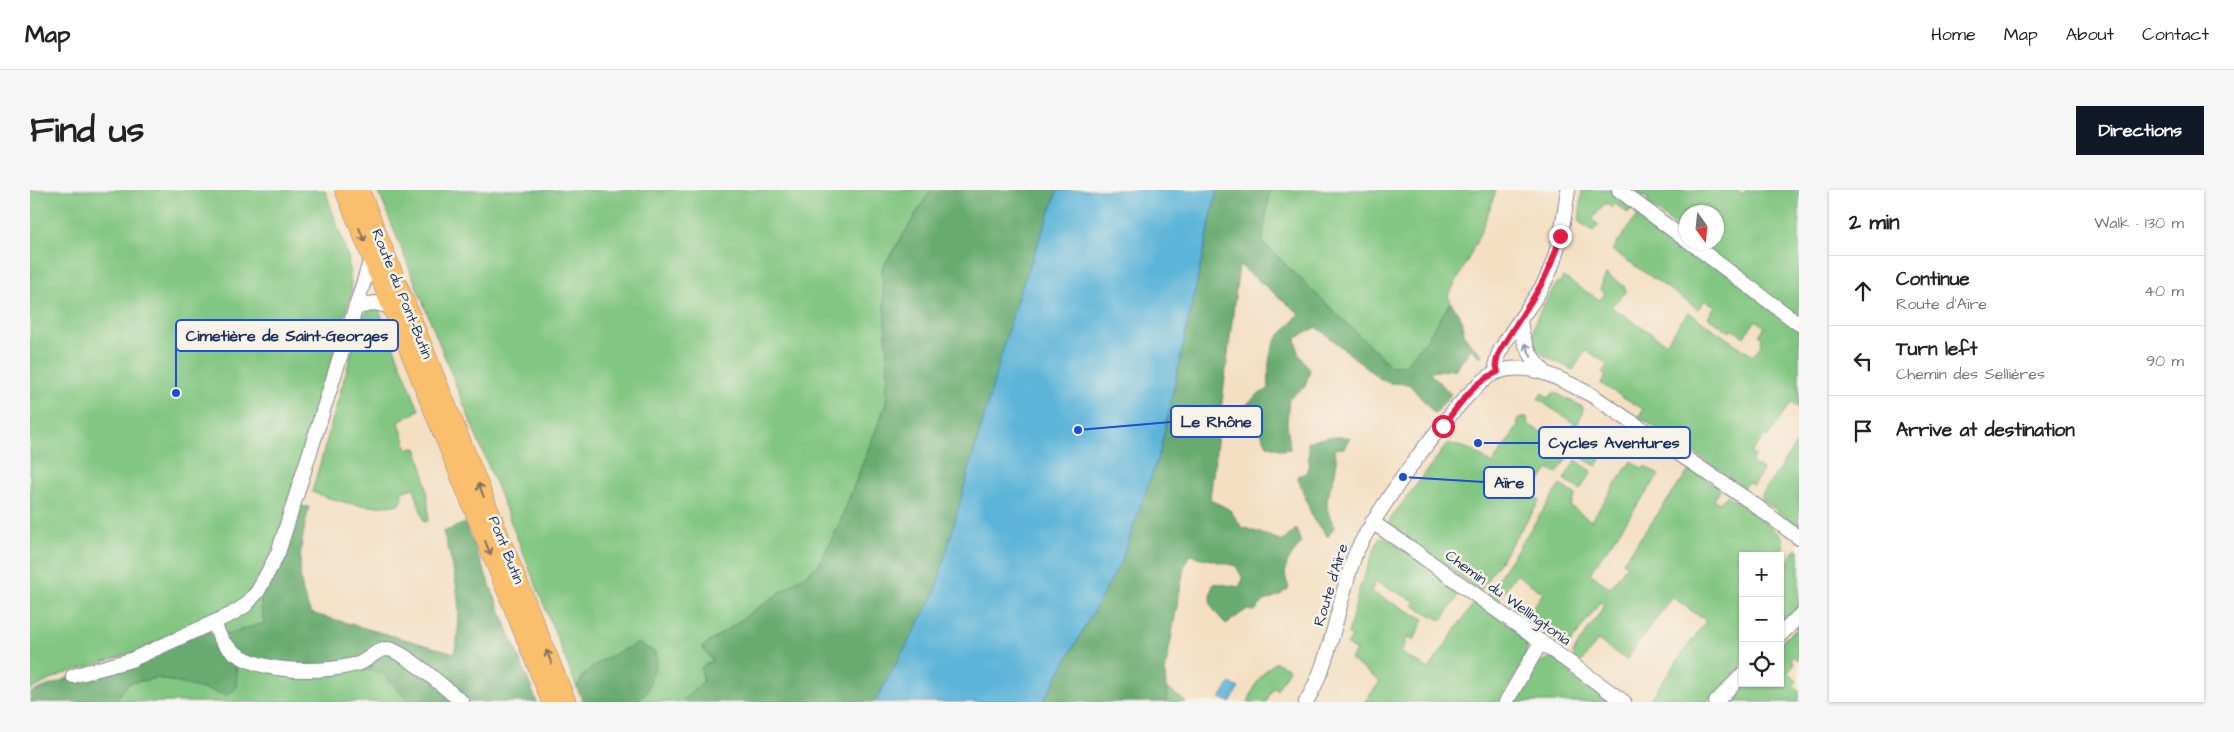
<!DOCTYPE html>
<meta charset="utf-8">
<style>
body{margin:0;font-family:"Architects Daughter",sans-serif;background:#f6f6f6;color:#222}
.controls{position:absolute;right:15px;bottom:15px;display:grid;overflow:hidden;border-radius:0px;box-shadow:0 1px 4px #0004}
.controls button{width:45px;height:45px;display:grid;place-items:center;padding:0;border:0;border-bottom:1px solid #e0e0e0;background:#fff;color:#222;font:25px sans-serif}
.compass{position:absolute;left:1649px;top:15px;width:45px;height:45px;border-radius:50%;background:#fff;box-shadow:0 1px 4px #0004;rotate:165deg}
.stop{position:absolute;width:15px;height:15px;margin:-11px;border:4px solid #e11d48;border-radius:50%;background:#fff}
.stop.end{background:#e11d48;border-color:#fff;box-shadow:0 1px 5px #0008}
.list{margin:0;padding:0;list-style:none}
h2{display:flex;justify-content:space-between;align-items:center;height:65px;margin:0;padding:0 20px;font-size:21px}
h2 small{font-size:16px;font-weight:400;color:#767676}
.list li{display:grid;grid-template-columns:32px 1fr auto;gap:15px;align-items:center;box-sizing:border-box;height:70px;padding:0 20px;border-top:1px solid #e0e0e0}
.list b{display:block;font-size:19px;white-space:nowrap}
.list p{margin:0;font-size:16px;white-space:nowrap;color:#767676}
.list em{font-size:16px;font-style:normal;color:#767676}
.icon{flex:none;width:28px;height:28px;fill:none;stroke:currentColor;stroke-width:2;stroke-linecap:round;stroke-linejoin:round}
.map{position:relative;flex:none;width:1769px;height:512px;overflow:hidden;border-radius:0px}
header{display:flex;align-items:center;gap:30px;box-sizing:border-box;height:70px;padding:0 25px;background:#fff;border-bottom:1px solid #e0e0e0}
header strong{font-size:24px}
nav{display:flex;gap:28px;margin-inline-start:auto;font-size:18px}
.intro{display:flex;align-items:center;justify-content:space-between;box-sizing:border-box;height:120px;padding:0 30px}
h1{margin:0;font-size:35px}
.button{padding:12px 22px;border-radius:0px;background:#111827;color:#fff;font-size:18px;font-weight:700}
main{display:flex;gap:30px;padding:0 30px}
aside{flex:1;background:#fff;border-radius:0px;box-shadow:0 1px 4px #0004}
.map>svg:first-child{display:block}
.green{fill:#81c681;stroke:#4e7a70}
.forest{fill:#68ab6f;stroke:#426d66}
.water{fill:#5cb4d9;stroke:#3c729c}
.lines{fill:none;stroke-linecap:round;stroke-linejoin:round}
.minor-casing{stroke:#888790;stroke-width:16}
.major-casing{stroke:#888790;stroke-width:19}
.minor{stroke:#fff;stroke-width:14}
.major{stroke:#f9bf6d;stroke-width:18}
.oneway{stroke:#7f7065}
.oneway2{stroke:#8d97ae}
.route{stroke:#e11d48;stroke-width:6}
.labels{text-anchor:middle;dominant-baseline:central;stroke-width:5;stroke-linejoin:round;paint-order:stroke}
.street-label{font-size:15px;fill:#1b2f5e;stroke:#f7f3e8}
.leader{fill:none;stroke:#1d4ed8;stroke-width:2}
.callout-dot{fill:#1d4ed8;stroke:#f7f3e8;stroke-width:2}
.callout{fill:#f7f3e8;stroke:#1d4ed8;stroke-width:2}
.callout-label{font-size:16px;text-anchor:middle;font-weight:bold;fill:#1b2f5e}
</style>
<header>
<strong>Map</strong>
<nav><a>Home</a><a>Map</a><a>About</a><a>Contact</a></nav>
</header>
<div class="intro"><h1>Find us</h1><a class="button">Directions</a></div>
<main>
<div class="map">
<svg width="1769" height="512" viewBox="0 0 1769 512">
<rect width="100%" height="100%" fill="#f7f3e8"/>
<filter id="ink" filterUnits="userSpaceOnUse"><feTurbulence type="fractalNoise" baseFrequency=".02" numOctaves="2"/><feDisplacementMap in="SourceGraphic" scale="10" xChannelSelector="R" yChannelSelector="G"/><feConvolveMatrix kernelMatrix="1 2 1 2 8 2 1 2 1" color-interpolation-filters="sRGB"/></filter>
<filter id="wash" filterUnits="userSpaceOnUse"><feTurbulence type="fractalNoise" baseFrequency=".0096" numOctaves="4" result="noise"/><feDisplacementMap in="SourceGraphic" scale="20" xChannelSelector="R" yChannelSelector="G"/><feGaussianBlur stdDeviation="1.12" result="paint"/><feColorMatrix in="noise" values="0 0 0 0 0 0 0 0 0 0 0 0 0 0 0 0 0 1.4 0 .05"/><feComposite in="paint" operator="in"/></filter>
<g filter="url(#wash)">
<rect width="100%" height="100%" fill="#f4dfc3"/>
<path class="green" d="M0,0H295L318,67L322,102L246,354L225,396L208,414L106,462L30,485L0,500Z
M348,0H901L852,79L858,181L856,214L808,337L788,376L672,457L683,470L673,492L651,512H606L616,504L553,485L547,498Z
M1240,0H1466C1453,40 1439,70 1418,106L1421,112L1396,150L1375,175L1361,176L1232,52Z
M1552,0H1583L1603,15L1598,23L1585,14L1582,18L1575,13L1562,30L1569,35L1563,41L1549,32Z
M1597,0H1707L1712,4L1716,0H1769V128L1679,61L1684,55L1681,53L1686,52V22H1656V45L1617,13L1618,9L1612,5L1607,7Z
M1611,20L1769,137V218L1761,213L1738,247L1735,245L1721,263L1725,265L1721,272L1733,280L1723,295L1718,292L1714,297L1657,258L1664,247L1655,242L1648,252L1609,227L1613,219L1571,194L1576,186L1572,183L1577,174L1556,160L1543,180C1534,175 1523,171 1515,166C1487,147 1516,112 1527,93H1530L1533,87L1570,110L1575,103L1570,99L1576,84L1594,96L1596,102L1581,117L1636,153L1658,122L1723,166L1731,155L1732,147L1729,145L1735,137L1726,130L1714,147L1702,139L1700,142L1678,127L1685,116L1675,110L1668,119L1582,60Z
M342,119L349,120L389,220L369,232L377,259L386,258C395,280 399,307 398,331L394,332L384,298L371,302L373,309L370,314C339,320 311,313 282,302L332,126Z
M1524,202L1553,217L1552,225L1543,242L1541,240L1545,234L1508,209L1512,203L1519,208Z
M1497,227L1498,234L1541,261L1527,284L1518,279L1501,305L1510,311L1450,401L1359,337V331L1418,253L1442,260L1462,274L1488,236L1487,229Z
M1562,245L1578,257L1566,276L1549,266Z
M1769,249V337L1730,308Z
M1546,270L1562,281L1550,300L1534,289Z
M1601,271L1613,279L1615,276L1629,285L1560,383L1580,398L1597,375L1593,372L1660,279L1690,299L1684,310L1689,313L1698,305L1753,347V358L1748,366H1739L1738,360L1734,366H1713V391L1711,394L1713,396V475L1677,512H1618L1676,431L1642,407L1596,470L1568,450L1551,473L1544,468L1543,462L1575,415L1570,412L1535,461L1493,431L1513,403L1486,384L1467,412L1457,405L1530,295L1546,305L1540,316L1561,331Z
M1354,347L1431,400L1430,403L1413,429H1409L1384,416L1385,411L1346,392L1341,402L1394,429L1384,450L1378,447L1371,463L1399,479L1445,411L1493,445L1497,453L1496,467L1469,512H1334L1350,492L1320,469L1326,461L1317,455L1322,447L1318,444L1330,397L1349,348Z
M1767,358L1769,360V417L1750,437V381Z
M230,408L234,433L194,445L191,435Z
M1769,433V468L1768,470L1764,466L1761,469L1764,474L1758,483L1767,491L1763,495L1769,501V512H1693L1713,493H1750V452L1767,439Z
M203,468L330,479L352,483L380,512H84L99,493L128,488L198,504L207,483Z
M1523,468L1586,512H1483C1494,493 1500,472 1523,468Z
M1246,472L1259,479L1247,500L1243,498L1236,512H1218C1225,495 1230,483 1246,472Z
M1136,498L1156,512H1139Z"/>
<path class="forest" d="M901,0H1028L986,112L904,406L845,512H651L673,492L671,478L682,470L672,457L788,376L808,337L856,214L858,181L852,79Z
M1187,0H1240L1232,52L1361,176L1375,175L1396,150L1421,112L1433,132C1431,147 1441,154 1452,164L1450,167L1441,159L1426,179L1399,182L1421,204L1405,224L1379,194L1360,193L1349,188L1287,137L1266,148L1268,163L1280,180L1275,197L1259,208L1257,233L1260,259L1252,260L1237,255L1217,214L1227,205L1239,199C1238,183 1237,160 1249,146C1256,138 1263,133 1269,123L1209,75L1180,309L1200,320L1212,337L1253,351L1266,339L1271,353C1259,370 1250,376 1259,398L1250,405L1234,411L1225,421L1216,420L1196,434C1182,419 1175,413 1184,393L1209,397L1213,389L1206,376L1159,365L1154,378L1135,482L1137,512H1013L1091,372L1113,309L1130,261Z
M1297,247H1320L1314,258L1304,259C1315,291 1283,303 1305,336L1298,347L1284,331L1267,286L1276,283L1279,274L1278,252Z
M270,316L279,317C271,353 263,388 281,423L424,463C435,424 425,380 413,342L435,333L507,512H380L352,483L330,479L203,468L207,483L206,498L198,505L128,488L99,493L84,512H0V503L43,486L180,441L185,448L234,433L230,408L250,375Z
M608,453L625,462L627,471L616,504L606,512H553L547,498C559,471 582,466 608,453Z"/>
<path class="water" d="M1028,0H1187L1130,261L1113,309L1091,372L1013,512H845L904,406L986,112Z
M1200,493L1209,498L1200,512L1190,508Z"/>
</g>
<g filter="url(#ink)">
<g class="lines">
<defs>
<path id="minor" d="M1589,0L1656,50
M1660,52L1769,134
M325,118L345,113L361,117
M1490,130C1492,152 1500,168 1516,183
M1468,182L1466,173L1468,165C1480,141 1498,120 1512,97C1529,67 1533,33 1538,0
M1342,332L1382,359L1594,512
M184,433C187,439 189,447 194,453C222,486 290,483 328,474C338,471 347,458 358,459C376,462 416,499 432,512
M1750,445L1769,426
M43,486L101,470L202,424L216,415L228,401L248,363L341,69
M1276,512C1303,467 1307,413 1325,365C1339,330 1435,193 1467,182C1501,170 1534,191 1563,206L1721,312L1769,348
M1476,512L1511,452
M1686,512L1713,484"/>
<path id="major" d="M314,0L521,512
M330,0L537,512"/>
</defs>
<use href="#minor" class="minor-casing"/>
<use href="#major" class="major-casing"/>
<use href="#minor" class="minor"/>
<use href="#major" class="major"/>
</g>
<defs><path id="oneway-shaft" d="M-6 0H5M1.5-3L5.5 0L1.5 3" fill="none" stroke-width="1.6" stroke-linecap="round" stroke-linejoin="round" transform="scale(1.25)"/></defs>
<g class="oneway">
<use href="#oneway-shaft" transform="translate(332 45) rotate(68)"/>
<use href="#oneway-shaft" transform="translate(451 300) rotate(-112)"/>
<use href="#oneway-shaft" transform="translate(458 358) rotate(68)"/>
<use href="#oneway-shaft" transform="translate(519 467) rotate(-112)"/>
</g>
<use class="oneway2" href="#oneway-shaft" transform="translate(1498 160) rotate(-115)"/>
</g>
<g class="lines" filter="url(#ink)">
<path class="route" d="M1413,236C1429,215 1443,192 1468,182L1466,173L1468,165C1491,121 1518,97 1530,46"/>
</g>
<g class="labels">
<g class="street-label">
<text transform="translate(372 104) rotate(68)">Route du Pont-Butin</text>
<text transform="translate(476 360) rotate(68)">Pont Butin</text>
<text transform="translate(1301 395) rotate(-73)">Route d'Aïre</text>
<text transform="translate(1478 408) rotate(36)">Chemin du Wellingtonia</text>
</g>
</g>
<path class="leader" d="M146 203L146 145M1048 240L1141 232M1448 253L1509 253M1373 287L1454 292"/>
<g class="callout-dot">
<circle cx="146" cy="203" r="5"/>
<circle cx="1048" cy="240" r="5"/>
<circle cx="1448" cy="253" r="5"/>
<circle cx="1373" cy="287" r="5"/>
</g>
<g class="callout">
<rect x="146" y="130" width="222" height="31" rx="5"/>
<rect x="1141" y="216" width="91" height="31" rx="5"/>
<rect x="1509" y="237" width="151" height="31" rx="5"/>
<rect x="1454" y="277" width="50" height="31" rx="5"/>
</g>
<g class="callout-label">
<text x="257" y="151">Cimetière de Saint-Georges</text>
<text x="1186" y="237">Le Rhône</text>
<text x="1584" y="258">Cycles Aventures</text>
<text x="1479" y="298">Aïre</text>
</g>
</svg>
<div class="controls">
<button>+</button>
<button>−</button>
<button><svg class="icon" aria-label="locate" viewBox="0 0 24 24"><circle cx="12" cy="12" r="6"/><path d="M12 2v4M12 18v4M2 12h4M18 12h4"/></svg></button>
</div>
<svg class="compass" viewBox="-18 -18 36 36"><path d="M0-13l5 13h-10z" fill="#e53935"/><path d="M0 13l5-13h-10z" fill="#767676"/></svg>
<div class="stop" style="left:1413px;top:236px"></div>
<div class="stop end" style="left:1530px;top:46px"></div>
</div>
<aside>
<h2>2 min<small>Walk · 130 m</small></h2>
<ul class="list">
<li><svg class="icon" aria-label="ahead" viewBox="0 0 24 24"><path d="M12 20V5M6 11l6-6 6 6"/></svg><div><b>Continue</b><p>Route d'Aïre</p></div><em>40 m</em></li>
<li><svg class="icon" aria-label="left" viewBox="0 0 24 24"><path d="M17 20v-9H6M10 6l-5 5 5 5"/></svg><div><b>Turn left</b><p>Chemin des Sellières</p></div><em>90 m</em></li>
<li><svg class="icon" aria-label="arrive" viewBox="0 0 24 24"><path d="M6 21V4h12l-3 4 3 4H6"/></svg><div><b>Arrive at destination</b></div></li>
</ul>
</aside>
</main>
